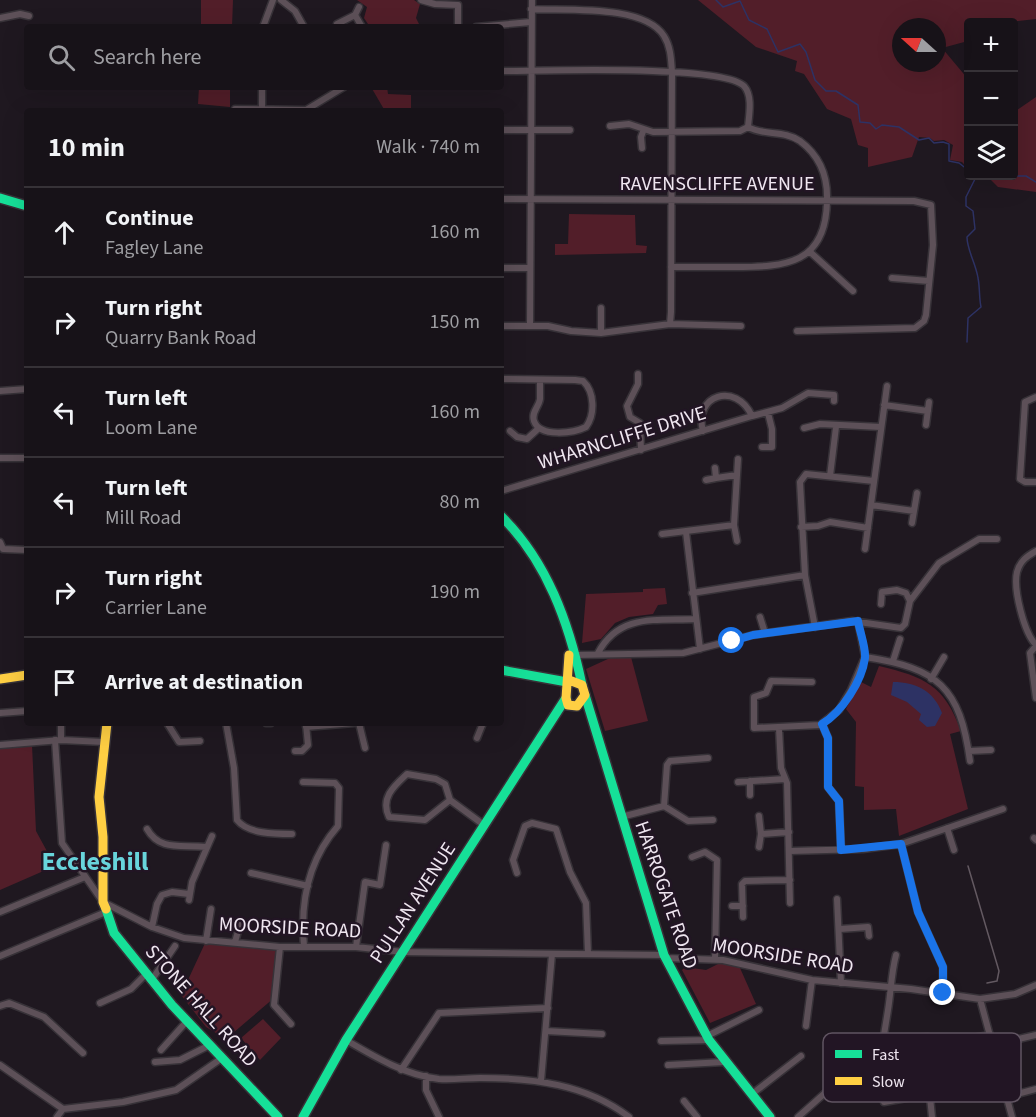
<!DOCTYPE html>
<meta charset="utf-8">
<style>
body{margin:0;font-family:"Source Sans 3",sans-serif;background:#201b21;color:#f1f3f6}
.controls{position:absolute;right:18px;top:18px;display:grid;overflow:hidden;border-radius:6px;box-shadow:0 6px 24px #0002}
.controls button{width:54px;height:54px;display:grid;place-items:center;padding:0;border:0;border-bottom:2px solid #363237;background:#171218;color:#f1f3f6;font:30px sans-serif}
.compass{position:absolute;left:892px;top:18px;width:54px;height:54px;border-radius:50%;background:#171218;box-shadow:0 6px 24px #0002;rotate:291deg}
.stop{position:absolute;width:18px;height:18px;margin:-14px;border:4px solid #1a73e8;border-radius:50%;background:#fff}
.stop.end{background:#1a73e8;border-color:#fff;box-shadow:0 2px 6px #0008}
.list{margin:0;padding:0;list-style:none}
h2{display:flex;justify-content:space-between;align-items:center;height:78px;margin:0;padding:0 24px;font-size:26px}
h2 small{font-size:20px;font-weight:400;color:#9e9ea2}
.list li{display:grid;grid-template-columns:39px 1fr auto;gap:18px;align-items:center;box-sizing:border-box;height:90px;padding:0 24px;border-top:2px solid #363237}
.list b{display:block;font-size:22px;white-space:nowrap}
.list p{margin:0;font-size:20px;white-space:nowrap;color:#9e9ea2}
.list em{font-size:20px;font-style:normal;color:#9e9ea2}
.icon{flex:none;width:33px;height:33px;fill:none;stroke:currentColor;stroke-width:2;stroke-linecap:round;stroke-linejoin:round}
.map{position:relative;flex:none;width:1036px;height:1117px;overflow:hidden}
.search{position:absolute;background:#171218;box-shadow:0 6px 24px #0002;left:24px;top:24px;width:480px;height:66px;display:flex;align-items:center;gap:15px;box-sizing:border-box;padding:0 21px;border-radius:6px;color:#9e9ea2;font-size:22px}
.panel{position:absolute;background:#171218;box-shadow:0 6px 24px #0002;left:24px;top:108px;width:480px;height:618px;border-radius:6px}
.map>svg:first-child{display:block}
.green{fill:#521e29;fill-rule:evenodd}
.water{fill:#2d3264}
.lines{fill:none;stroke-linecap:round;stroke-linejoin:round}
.stream{stroke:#2d3264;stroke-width:1.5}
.street-casing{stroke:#373238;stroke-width:9}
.fast-casing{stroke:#373238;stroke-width:12}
.slow-casing{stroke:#373238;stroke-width:12}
.street{stroke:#5d5058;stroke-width:6}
.fast{stroke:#16e098;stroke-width:9}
.slow{stroke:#ffcf43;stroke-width:9}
.tram{stroke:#635961;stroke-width:1.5}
.route{stroke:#1a73e8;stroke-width:8}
.labels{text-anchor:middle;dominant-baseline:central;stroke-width:5;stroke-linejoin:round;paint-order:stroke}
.street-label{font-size:20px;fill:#efe6f0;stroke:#221524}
.district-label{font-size:26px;font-weight:bold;fill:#68d4dc;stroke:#221524}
.key{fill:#221524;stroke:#605461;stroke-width:1.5}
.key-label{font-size:16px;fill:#efe6f0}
</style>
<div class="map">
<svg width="1036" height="1117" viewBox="0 0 1036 1117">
<rect width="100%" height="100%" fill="#1f1820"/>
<path class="green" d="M201,0H233L232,27H201Z
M357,0H414L420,4L416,18L420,26L425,24V27H370L364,18L367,7Z
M698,0H1036V19L1009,22H968V41L942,48L968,79V169L962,162L950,160L953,145L944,140L934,141L930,138L919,137L912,157L868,167V148L858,145L851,119L827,109L804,74L795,71L797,61L756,47ZM901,27H937V63H901Z
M199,87H230V107L198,104Z
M371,87H387L388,94L411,95V108H440L441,111H385Z
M1036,97V192L998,187L987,176H1014V112Z
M569,214L635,215L636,245L647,246L646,253L555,255V244H568Z
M665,588L667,604L658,605L653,614L629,617L615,623L601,639L582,643L586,594L643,592V589Z
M631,657L648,721L605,731L586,669L610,658Z
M879,666C925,677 944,685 961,731L950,734L968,809L899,836L896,809L864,810V787L855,786L856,722L846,709L859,681L871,687Z
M32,745L36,831L55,866L0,890V749Z
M206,941L280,947L274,998L226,1039L206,1027L181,995Z
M720,963L740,968L756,1004L710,1023L682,970L685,967L706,970Z
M263,1019L281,1038L260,1060L241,1038Z"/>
<path class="water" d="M893,682C916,682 934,691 942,713L935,726L927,727L919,720L921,714L907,702L891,695Z"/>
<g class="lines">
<path class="stream" d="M716,0L723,7L740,1L749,20L767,29L778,52L800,44L806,52L815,80L826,91H836L858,105L860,122L870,123L876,129L882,125L899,127L919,140L929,138L934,143L943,142L949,144V161L959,163L968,170
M986,176H990
M1011,176H1026L1036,182
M967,342L968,318L981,307C979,298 980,288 978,278C976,264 967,250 967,237L975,229L973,211L966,206V197L975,179L974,176"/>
<defs>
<path id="street" d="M281,0L295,11L304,27
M421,0L435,4L458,5V27
M359,7L355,15L362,27
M0,18L20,14L29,16
M337,24L355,15
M263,27L273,0
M476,27L531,22
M501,71C541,71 722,64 744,86C753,96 749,115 748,127
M235,109L306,110L344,87
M262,109V87
M610,126L629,124L653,132L740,131L748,127
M501,130H570
M642,148L641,137L644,129
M501,199L914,201L931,205L933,245L926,315L924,321L915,328L797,331
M809,251L853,291
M671,267C692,267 714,267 735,267C786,267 826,264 827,201C828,177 820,156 800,141C784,130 764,136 748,127
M501,268H530
M892,278L929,281
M670,324L741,326
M501,326H548L571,331L601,333L670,324L671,312L672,72C671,60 671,47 664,36C644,4 566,11 531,9
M530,326L532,0
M601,333V308
M638,374V384L627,406L630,417L640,423L641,450
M501,379L575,380L583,381C595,392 595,415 586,427C574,433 540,438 534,421C531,412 539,407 540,399C540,392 540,386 540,380
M0,391L27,389
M1036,397L1025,402L1020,479L1025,482H1036
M884,405L928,411
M926,425L929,402
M804,428L820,424L881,427
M510,431L517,437L527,439L539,428
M703,431C693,395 736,381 752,416
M762,447H772V429L768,413
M1,458H27
M830,476L836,427
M716,478L737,475L738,459
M706,480L716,478L715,468
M501,491L752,416L782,408L808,393L834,395V401
M871,505L914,511
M912,523L917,493
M801,527L818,526L830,522L868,528
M686,532L700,649
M662,534L734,525
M737,541L734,525L737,475
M0,542L3,549L27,550
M865,549L887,386
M1036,551C1027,556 1020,561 1017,572C1013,589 1024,633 1036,645
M692,593L805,575
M881,604L882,592L897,590L906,593L910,601
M760,617L765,633
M815,627L805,575L800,482L806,474L874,481
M1036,646L1030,653L1036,698
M598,653C619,613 657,621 696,619
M575,655L683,653L753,635L852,621L901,628L905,624L910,601L939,563L979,539H997
M865,657C938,668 960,687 970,761
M893,661L900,639
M931,679L944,657
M812,682L771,681L766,693L754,697V728L820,725L839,710L851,690L865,657L858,621
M0,713L27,711
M61,723V740
M167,723L179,742L200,741
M226,723L234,768L237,820C248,834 275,834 292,834
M266,723H271
M359,723L365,748
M822,724L828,738V787L839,801L841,850
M306,727L354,723
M779,728L781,768L787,783L790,903
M477,738L483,723
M55,740L62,843L103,902L152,927L184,938L280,947H356L403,952L664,955
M0,745L61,740L104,742
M295,751H302L308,745L306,724
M969,751L991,750
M708,758L670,761L667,765L664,806L688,821L713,820
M750,781V795
M303,782L335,783L339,788L338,826C309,859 300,902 304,946
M738,782L785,779
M450,800L425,820L389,817C380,798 394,786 407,774L436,779L445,784L450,800L484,825
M759,816L761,834
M621,817L664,806
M947,828L954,850
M147,829C160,852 182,844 206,847
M1034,838L1036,840
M901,844L918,912L943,967V993
M759,847L761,834L789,832
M790,851L863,849L901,844L1003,809
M692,857L705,852L717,860L715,959
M251,873L308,886
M517,873L513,860L525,826L532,823L556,829L570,872L586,903L588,954
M837,899L841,983
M189,900L192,882L212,836
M732,906H743
M0,912L85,877
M743,917L742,884L745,881L790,880
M152,927L157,904L162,895L172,892L189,894
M840,929L868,927L869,936
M206,941L211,909
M235,942L240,924
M280,947L274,1005L291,1024
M356,947L365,882L380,885L386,845
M896,955C891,974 891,992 888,1010C883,1043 876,1069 884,1102L929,1094
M0,956L106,912
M666,958L723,960L812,980L911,989L980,999L1015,994L1036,985
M151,981L175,946
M980,999L1012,1117
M100,1003L131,989L145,975
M0,1006L9,1003L44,1017L83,1053
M806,1026L812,980
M546,1031L602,1034
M707,1036L759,1010
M910,1038L928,1037L932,1045
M346,1040C375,1057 405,1075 439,1079C452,1080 467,1078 480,1078C533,1078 586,1084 629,1117
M661,1041L709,1040
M993,1045L1036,1035
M161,1050L187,1021
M155,1062L180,1060L210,1045
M0,1065L63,1109
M668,1065L724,1062
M401,1070L439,1013L548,1008
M426,1076V1090L439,1117
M541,1081L552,954
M752,1094L801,1056
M975,1096L1004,1090
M1006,1097L1036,1089
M684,1101L697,1117
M57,1117L63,1109L123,1102L176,1090L222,1058
M798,1117L834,1085
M932,1117L928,1077L932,1045L990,1035"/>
<path id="fast" d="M0,198L27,206
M501,516C547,561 569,623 582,685
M501,670L567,682
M585,695L664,955L709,1040L770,1117
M106,909L114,933L172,1005L278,1117
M303,1117L346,1040L566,698"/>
<path id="slow" d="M569,655L566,698L568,705L577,706L585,695L582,685L569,680
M0,679L27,675
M106,909L103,902V837L99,797L107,723"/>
</defs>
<use href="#street" class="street-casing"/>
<use href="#fast" class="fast-casing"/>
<use href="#slow" class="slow-casing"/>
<use href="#street" class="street"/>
<use href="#fast" class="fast"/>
<use href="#slow" class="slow"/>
<path class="tram" d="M968,866L999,971L997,981L987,983"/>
</g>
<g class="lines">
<path class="route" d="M732,641L753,635L858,621C860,633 866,647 865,658C862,681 842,712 822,724L828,738V787L839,801L841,850L901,844L918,912L943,967V993"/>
</g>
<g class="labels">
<g class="street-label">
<text x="717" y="184">RAVENSCLIFFE AVENUE</text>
<text transform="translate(622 438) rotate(-17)">WHARNCLIFFE DRIVE</text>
<text transform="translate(666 895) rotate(71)">HARROGATE ROAD</text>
<text transform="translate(413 903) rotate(-57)">PULLAN AVENUE</text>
<text transform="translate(290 928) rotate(3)">MOORSIDE ROAD</text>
<text transform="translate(783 956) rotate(9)">MOORSIDE ROAD</text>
<text transform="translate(201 1006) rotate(48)">STONE HALL ROAD</text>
</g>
<g class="district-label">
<text x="95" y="861">Eccleshill</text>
</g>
</g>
<rect x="823" y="1033" width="198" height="69" rx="9" class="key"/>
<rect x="835" y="1050" width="27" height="8" fill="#16e098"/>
<rect x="835" y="1077" width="27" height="8" fill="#ffcf43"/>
<g class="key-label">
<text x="872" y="1060">Fast</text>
<text x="872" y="1087">Slow</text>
</g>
</svg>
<div class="controls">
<button>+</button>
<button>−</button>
<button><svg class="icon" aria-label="layers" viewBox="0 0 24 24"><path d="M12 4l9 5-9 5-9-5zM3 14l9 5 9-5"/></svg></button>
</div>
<svg class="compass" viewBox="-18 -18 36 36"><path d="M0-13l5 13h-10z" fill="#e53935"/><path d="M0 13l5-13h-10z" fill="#9e9ea2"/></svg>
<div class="stop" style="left:732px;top:641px"></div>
<div class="stop end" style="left:943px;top:993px"></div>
<div class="search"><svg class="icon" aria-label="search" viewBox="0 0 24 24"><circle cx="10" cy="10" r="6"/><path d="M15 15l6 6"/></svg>Search here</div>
<section class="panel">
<h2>10 min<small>Walk · 740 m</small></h2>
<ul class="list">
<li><svg class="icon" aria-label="ahead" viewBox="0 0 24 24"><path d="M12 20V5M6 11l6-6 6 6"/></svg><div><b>Continue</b><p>Fagley Lane</p></div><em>160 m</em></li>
<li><svg class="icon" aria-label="right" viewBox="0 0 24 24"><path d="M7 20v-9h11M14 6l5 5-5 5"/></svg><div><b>Turn right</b><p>Quarry Bank Road</p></div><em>150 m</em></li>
<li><svg class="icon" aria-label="left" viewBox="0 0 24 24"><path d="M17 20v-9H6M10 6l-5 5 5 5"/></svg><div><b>Turn left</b><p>Loom Lane</p></div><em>160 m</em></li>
<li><svg class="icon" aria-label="left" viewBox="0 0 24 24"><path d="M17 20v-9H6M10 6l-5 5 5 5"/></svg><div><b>Turn left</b><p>Mill Road</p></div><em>80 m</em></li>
<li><svg class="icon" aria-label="right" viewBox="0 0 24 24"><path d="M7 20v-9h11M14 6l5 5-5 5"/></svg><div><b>Turn right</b><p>Carrier Lane</p></div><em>190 m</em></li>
<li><svg class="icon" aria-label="arrive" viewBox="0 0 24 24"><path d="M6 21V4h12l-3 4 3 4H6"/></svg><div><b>Arrive at destination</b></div></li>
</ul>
</section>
</div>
